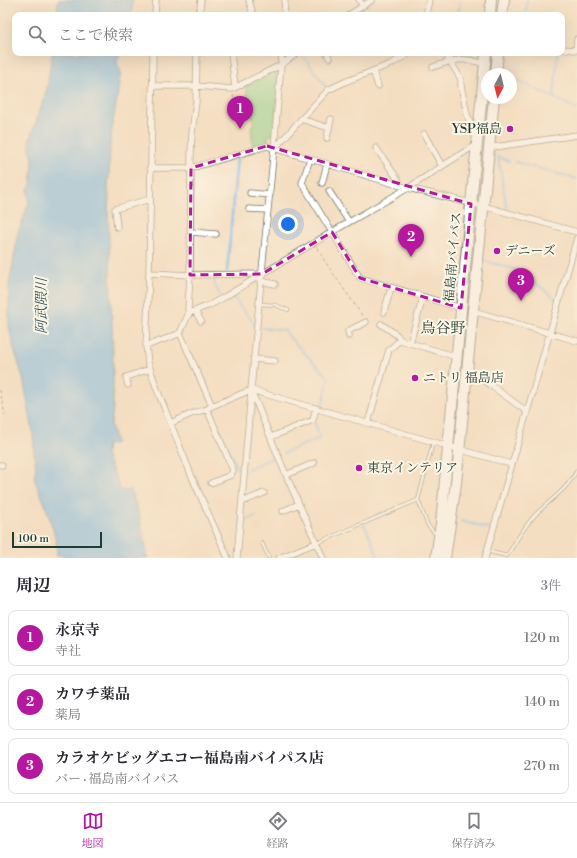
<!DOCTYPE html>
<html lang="ja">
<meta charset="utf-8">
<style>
body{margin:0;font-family:"Libre Bodoni","Noto Serif JP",serif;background:#f7f7f7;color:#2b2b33}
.compass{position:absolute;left:481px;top:68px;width:36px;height:36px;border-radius:50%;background:#fff;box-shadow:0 4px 16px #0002;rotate:187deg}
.scale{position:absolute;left:12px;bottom:10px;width:90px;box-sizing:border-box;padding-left:4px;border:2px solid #1f3d34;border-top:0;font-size:11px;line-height:14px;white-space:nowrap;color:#1f3d34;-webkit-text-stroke:3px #fcf5e5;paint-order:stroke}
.you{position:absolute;left:288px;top:224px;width:14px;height:14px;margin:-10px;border:3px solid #fff;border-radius:50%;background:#1a73e8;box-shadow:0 0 0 6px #1a73e833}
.badge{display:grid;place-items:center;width:26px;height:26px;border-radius:50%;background:#b5179e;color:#fff;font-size:13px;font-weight:700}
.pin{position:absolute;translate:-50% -33px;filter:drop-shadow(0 1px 2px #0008)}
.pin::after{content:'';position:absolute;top:21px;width:14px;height:12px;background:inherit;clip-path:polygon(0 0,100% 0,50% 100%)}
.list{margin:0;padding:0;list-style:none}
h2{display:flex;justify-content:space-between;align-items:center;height:52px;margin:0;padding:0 16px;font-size:17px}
h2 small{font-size:13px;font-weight:400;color:#7c7c81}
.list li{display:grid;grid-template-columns:26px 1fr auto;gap:12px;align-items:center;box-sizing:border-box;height:56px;margin:0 8px 8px;padding:0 8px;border:1px solid #e1e1e2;border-radius:8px}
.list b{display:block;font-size:15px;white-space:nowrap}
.list p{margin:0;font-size:13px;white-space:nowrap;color:#7c7c81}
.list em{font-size:13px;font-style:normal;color:#7c7c81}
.icon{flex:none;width:22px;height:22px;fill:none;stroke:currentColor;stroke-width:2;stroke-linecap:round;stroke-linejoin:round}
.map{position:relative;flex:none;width:577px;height:558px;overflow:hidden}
.search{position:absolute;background:#fff;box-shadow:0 4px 16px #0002;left:12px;right:12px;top:12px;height:44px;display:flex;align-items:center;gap:10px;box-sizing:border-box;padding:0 14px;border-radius:8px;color:#7c7c81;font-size:15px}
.sheet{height:244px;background:#fff}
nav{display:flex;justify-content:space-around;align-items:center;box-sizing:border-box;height:56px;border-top:1px solid #e1e1e2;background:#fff;font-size:11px;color:#7c7c81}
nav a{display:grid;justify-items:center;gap:2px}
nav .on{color:#b5179e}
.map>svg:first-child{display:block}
.green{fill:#8ad491;stroke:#548862}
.water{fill:#74baeb;stroke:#4a7c90}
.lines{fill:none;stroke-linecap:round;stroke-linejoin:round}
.stream{stroke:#74baeb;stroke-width:2}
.lane-casing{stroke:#6a7565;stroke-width:4}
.street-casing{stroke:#6a7565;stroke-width:7}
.highway-casing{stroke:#6a7565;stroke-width:12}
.path{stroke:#6a7565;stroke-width:1;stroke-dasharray:3 3;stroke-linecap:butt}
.lane{stroke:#fff;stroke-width:2.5}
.street{stroke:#fff;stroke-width:5.5}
.highway{stroke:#fff;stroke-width:10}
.marked{fill:none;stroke:#b5179e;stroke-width:3;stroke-dasharray:8 5;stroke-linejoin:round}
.poi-dot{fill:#b5179e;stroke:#fcf5e5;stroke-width:1.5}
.labels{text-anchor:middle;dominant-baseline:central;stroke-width:4;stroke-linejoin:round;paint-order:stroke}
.poi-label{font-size:13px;fill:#1f3d34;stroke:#fcf5e5;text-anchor:start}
.street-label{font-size:13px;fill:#1f3d34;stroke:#fcf5e5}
.water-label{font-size:14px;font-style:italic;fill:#345c62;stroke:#fcf5e5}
.quarter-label{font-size:15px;fill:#1f3d34;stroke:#fcf5e5}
</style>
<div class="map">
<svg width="577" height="558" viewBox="0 0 577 558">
<rect width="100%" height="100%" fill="#fcf5e5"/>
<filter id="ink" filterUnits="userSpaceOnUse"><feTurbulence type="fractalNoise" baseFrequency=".025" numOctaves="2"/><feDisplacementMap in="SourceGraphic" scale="8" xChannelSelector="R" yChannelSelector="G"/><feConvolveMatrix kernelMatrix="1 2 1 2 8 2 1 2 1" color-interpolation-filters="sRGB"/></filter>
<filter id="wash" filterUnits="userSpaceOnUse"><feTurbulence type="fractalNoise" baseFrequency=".012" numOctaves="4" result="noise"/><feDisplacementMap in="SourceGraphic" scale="16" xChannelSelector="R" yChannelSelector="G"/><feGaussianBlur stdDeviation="0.9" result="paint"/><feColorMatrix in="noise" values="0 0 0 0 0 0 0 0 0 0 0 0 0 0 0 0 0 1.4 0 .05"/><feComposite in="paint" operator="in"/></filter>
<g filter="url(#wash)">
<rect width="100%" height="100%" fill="#f4dec1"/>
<path class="green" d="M277,69L279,70L274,135H268V143L253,147L251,126L254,124L246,88L243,85Z"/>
<path class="water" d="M58,0H133L132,12L131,15H57Z
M52,53H121C116,60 116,65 121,71L110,143L109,174L108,188L109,197L108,210L113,354V409L111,425L116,442L112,445L107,444L106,455L120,488L122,490L128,491L130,488L139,514L148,558H64L62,555H57L56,540L46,507L34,478L36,468L34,454L33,432L23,378L14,349L9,327V284L16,247L17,236L29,202L28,190L31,186L33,159L30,150V138L43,102L47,88Z"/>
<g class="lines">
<path class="stream" d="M458,15L460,0
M526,15L527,0
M301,53L327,88
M471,53L470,58H472
M457,58L467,57L468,53
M500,72L505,74
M511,77L577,109
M554,96L558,53
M515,162L577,179
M507,209L498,157L509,161
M485,261L521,271L558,301
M227,272L237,158
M214,276L215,285L221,297
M232,296L255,325
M262,328L285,330L290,338L329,378L322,407
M211,410L237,468L243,470
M284,453L320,438L315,423
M247,469L276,456
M461,521L492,529
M241,523L256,516
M364,524L379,558"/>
</g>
</g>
<g filter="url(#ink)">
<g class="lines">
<defs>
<path id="lane" d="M259,304L275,305L288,310
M418,500L433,443
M262,543L269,558
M317,543L418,500L428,526L436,534
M487,551L507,556C516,541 524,526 537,513C551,499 568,489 577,470"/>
<path id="street" d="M249,0L253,15
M359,0L363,6
M155,15L156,0
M199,15L201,0
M284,15L285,0
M349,15L372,0
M426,15L429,0
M577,39L576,50H577
M562,49L576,50
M153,53L149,273L146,346L148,363L158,392L192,477L228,558
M197,53L196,102L192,133L191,154L190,275L188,309L189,313L210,305L226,296L332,232L408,188L477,144
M231,53L235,87
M282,53L274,148L261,281L251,390L286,475L323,558
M327,53L329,58
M445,53L461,79V86L467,114L474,134L477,137
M433,67C456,59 462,57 485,64
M373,71L378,86
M152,86H197L232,89L281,65L297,53
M301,119L329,128L327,138
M329,128L331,119
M460,129L470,123
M424,134L442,166
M275,148L328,90L347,81L391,64L410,53
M376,148L399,181V185
M488,148L577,135
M310,159L302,183L360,278L461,308
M150,168H191L267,146L408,188L483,206L577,232
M322,183L327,164
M329,191L349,222
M250,193L270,195
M249,209L268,210
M117,227L115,209L150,199
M191,232L216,234
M149,273L190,275L261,274
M261,281L275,284
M195,311L201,321
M473,311L577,341
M384,312L391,288
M381,324L397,335L400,340
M180,333L212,406
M349,336L348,331L366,322
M410,343L423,297
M146,346L171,337L180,333L189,313
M254,359L275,361
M467,368L526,411
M128,385L126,377L150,369
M207,409L233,470L231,475L211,483
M171,423L191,414L207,409L212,406L251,390L511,464
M368,423L389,350L400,340L457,357
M271,437L313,420L316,408
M0,465H2
M286,475L314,463
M242,502L264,493
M283,511L299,504
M237,558L251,393
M279,558L316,543
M485,558L577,238"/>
<path id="highway" d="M490,15L491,0
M502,15L504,0
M496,74L498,53
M436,558L441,523L471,204L486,53
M445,558L456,483L494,98"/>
</defs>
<use href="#lane" class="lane-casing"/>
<use href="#street" class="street-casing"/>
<use href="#highway" class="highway-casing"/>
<path class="path" d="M233,95L237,120
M317,248C331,272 348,294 363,317
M0,390L5,415"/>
<use href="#lane" class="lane"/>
<use href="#street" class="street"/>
<use href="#highway" class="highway"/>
</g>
</g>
<path d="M0 0H577V558H0ZM267,146L471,204L461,308L360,278L332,232L262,274L190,275L191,168Z" fill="#f4dec1" fill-opacity=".55" fill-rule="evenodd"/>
<path class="marked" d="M267,146L471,204L461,308L360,278L332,232L262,274L190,275L191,168Z"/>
<g class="poi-dot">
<circle cx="510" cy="129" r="4"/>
<circle cx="497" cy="251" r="4"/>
<circle cx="415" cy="378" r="4"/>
<circle cx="359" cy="468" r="4"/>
</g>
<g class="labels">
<g class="poi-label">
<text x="502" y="129" text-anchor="end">YSP福島</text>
<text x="505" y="251">デニーズ</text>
<text x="423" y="378">ニトリ 福島店</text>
<text x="367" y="468">東京インテリア</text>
</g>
<g class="street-label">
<text transform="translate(453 257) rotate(-85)">福島南バイパス</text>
</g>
<g class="water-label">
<text transform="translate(42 306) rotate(-90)">阿武隈川</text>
</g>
<g class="quarter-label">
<text x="443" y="328">鳥谷野</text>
</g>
</g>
</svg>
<svg class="compass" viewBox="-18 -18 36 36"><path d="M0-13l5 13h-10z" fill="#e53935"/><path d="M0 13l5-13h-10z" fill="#7c7c81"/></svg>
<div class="scale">100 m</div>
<div class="you"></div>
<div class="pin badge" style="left:240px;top:129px">1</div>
<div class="pin badge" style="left:411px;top:257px">2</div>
<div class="pin badge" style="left:521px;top:301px">3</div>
<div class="search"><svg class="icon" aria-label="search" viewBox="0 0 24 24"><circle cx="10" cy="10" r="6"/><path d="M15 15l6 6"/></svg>ここで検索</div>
</div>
<section class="sheet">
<h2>周辺<small>3件</small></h2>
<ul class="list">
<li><span class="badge">1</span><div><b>永京寺</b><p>寺社</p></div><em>120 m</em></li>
<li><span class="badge">2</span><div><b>カワチ薬品</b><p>薬局</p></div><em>140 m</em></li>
<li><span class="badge">3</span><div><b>カラオケビッグエコー福島南バイパス店</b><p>バー · 福島南バイパス</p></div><em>270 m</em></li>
</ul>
</section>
<nav>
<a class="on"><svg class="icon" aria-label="map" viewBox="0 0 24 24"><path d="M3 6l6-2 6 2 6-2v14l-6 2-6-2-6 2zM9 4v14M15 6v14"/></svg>地図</a>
<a><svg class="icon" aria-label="directions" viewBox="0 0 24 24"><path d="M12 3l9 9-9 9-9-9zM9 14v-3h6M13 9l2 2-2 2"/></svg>経路</a>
<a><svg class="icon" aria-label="saved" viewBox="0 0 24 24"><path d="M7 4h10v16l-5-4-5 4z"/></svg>保存済み</a>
</nav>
